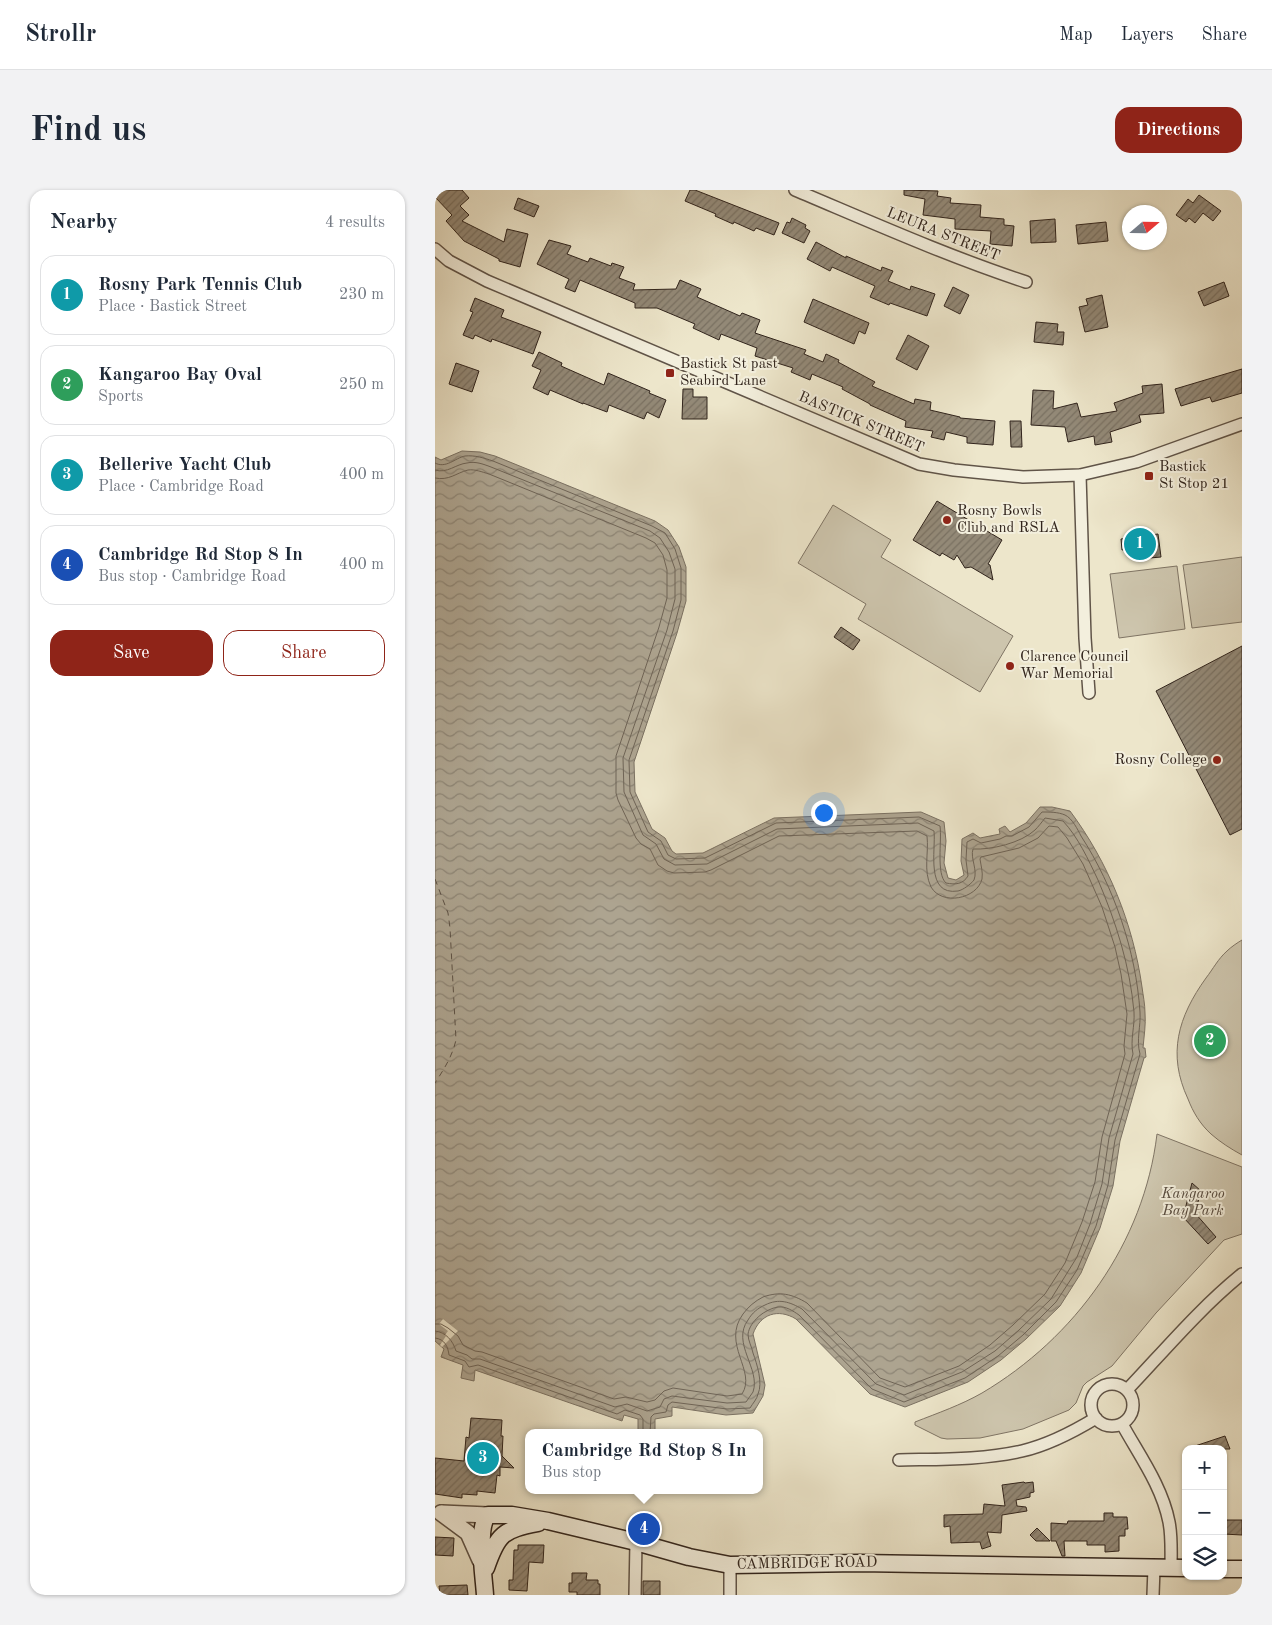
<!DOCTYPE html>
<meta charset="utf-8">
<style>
body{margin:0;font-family:"Old Standard TT",serif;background:#f2f2f3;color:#1f2937}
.controls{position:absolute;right:15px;bottom:15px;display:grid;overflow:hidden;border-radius:10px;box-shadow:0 1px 4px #0004}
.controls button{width:45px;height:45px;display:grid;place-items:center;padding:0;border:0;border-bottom:1px solid #e0e1e3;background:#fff;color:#1f2937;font:25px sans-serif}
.compass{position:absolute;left:687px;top:15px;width:45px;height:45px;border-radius:50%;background:#fff;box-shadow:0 1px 4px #0004;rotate:70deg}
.you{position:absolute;left:388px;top:622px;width:18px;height:18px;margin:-12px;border:4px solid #fff;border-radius:50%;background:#1a73e8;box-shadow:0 0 0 8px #1a73e833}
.badge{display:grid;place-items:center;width:32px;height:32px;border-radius:50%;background:#8f2418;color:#fff;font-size:16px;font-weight:700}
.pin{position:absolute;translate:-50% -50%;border:2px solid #fff;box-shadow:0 1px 5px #0006}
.popup{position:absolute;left:90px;top:1239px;width:238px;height:65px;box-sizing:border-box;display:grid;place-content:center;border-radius:10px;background:#fff;filter:drop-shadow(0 1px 4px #0005);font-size:16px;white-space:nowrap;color:#747a83}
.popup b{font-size:19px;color:#1f2937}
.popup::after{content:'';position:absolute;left:50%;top:100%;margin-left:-10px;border:10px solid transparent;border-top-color:#fff}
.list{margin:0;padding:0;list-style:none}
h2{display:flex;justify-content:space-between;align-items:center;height:65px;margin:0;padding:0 20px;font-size:21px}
h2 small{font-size:16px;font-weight:400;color:#747a83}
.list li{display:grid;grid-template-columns:32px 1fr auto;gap:15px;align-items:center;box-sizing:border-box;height:80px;margin:0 10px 10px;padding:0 10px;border:1px solid #e0e1e3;border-radius:15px}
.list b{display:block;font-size:19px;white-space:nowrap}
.list p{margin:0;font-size:16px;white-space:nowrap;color:#747a83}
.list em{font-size:16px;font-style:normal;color:#747a83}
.actions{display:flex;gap:10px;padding:15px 20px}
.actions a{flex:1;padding:11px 0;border:1px solid #8f2418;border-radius:15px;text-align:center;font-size:18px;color:#8f2418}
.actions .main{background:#8f2418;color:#fff}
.icon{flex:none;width:28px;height:28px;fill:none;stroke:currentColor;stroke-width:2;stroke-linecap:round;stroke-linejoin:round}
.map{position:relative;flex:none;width:807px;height:1405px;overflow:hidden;border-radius:15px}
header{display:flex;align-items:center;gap:30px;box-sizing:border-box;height:70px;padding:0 25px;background:#fff;border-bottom:1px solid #e0e1e3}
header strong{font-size:24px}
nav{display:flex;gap:28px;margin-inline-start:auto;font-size:18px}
.intro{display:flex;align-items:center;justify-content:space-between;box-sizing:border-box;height:120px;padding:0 30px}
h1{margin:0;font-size:35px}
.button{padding:12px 22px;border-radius:15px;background:#8f2418;color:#fff;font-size:18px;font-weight:700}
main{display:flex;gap:30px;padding:0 30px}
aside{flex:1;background:#fff;border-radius:15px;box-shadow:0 1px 4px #0004}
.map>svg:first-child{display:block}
.park{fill:#cdc5ad;stroke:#7f7464}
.water{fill:url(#water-waves);stroke:#7b7162}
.pier{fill:#ede6cb}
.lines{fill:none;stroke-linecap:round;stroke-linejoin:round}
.shore{stroke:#6f6456;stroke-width:1}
.ferry{stroke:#5c5145;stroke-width:1;stroke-dasharray:6 5;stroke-linecap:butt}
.building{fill:url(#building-hatch);stroke:#31241c}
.minor-casing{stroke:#605448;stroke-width:14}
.tertiary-casing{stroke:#605448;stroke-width:18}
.secondary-casing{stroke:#31241c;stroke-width:19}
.minor{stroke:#f3efdd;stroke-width:11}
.tertiary{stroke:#f3efdd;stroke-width:15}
.secondary{stroke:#f3efdd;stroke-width:16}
.poi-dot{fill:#8f2418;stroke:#f3efdd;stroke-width:2}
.labels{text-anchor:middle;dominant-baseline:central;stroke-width:4;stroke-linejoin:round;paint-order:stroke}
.street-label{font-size:15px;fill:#31241c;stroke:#f3efdd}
.poi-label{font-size:15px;fill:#31241c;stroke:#f3efdd;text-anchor:start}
.park-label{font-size:15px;font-style:italic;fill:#584c40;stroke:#f3efdd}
</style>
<header>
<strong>Strollr</strong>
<nav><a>Map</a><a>Layers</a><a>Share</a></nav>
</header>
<div class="intro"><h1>Find us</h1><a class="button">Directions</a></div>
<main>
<aside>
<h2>Nearby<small>4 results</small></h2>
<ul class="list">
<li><span class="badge" style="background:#0f9aa8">1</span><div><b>Rosny Park Tennis Club</b><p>Place · Bastick Street</p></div><em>230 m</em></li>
<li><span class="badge" style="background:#2e9e5b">2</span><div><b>Kangaroo Bay Oval</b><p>Sports</p></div><em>250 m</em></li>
<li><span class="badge" style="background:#0f9aa8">3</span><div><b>Bellerive Yacht Club</b><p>Place · Cambridge Road</p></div><em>400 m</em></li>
<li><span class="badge" style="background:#1a4fb4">4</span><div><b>Cambridge Rd Stop 8 In</b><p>Bus stop · Cambridge Road</p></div><em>400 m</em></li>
</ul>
<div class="actions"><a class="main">Save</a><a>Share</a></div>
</aside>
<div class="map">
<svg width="807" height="1405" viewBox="0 0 807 1405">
<defs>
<pattern id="water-waves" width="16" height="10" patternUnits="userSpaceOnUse" patternTransform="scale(1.25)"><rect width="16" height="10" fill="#ada490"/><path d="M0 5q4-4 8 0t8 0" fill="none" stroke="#8d8575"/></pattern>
<pattern id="building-hatch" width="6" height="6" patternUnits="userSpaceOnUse" patternTransform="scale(1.25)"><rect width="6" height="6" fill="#938977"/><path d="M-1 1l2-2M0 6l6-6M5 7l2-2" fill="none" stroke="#797061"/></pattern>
</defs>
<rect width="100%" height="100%" fill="#ede6cb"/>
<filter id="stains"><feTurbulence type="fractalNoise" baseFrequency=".004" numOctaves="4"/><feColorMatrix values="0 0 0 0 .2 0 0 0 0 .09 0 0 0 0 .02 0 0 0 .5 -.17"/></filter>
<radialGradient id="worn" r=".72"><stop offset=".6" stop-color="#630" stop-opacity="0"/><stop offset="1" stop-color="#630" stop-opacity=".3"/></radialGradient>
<path class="park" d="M398,315L456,350L446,367L578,446L545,502L423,429L431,414L363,373Z
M807,367V432L757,438L748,375Z
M742,376L750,439L684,448L675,384Z
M807,750V965C796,959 785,952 776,944C765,934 758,922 753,909C732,864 743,827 771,788C778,779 783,769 792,761C796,757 802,753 807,750Z
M722,944L807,977V1044L789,1050L721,1123L677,1176L652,1192L648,1196L641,1213L634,1220L588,1239L545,1248L512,1249L506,1248L480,1235V1232C503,1223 526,1215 547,1203C640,1148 709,1053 722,944Z"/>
<path class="water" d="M27,261L45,262L60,266L220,331L233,340L244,357L251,377V411L242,443L199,572L200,602L217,639L230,648L237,661L241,664L268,663L339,628L486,622L509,632L511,651L509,673L513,688L521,690L529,685L526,671L527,649L538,643L545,648L565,644L564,639L570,636L575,642L591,633L605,617H617L635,621C673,672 698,733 707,797C708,805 710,814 710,823C711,834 709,846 708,858H710L711,867L709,868L685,951L678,996L665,1038L646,1083L625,1116L591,1149L566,1170L533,1192L470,1217L435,1204L361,1129C343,1118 325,1124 318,1144L330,1195L328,1206L318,1223L291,1225L237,1217V1226L220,1229V1243H203V1229L189,1225L187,1231L40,1180L39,1191L26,1188L28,1175L6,1167L9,1159L0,1151V267L6,270Z"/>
<path class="pier" d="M8,1129L23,1141L7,1157L5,1155L11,1146L10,1145L13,1141L4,1134Z"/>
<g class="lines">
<path class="shore" d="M0,273C11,279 20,268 30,266C40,265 49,268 58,271L217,336L230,343L240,359L246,378V410L238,441L194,570L195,602L213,642L226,651L233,665L241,669L270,668L341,633L484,627L505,636C507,651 501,684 511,693C521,695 528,694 533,686L531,670L532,652L538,649L546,653L565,649L571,646H577L594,637L607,622C615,622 623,622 630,625C637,628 643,640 646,646C679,697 701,761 705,822C706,836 701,850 705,864L680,950L673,995L661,1036L642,1080L621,1112L588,1145L563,1166L530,1188L469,1212L437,1199L364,1125C358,1121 351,1116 343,1117C330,1119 315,1131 313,1144C313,1151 317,1157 318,1163C322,1174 328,1193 323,1204C322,1209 318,1213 315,1218L292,1219L237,1212L233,1215L231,1222L219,1224L216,1227L215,1243
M0,280C12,284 21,274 32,273C40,271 48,274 56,277L215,341L225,348L234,362L240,379V409L232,440L188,568L189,602L208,645L221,654L229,669L240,675L272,674L342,639L483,633L499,641C501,660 490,706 523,701C528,700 536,694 539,690C543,680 535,668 538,659C556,660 586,653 600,640C603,637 607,632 610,628L628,631C643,647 653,669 663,690C681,732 695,776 699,822C700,836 695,850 698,864L674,948L667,994L655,1034L642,1067L616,1109L584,1140L560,1161L527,1182L469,1205L441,1194L367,1119C355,1112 344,1108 330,1115C323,1118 317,1123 313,1130C296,1153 326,1179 318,1202C316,1205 313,1209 311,1212L292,1213L237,1206L229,1209L225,1217L212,1221L192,1214L180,1217L45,1169H37L32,1165L21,1161C18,1151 11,1142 0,1141
M0,288C14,291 21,283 33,280C40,279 47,282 54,284L211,348L220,353L228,365L232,380V408L224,437L181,566V603L183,610L201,648L206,654L215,659L223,675L232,681L239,683L270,682L276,680L344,646L482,641L492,646C494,663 488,680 496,697C507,716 542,709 547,689C548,682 546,676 545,669L546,667L584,658L603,648L614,636L623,637L632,648L648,674L667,717L680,757L686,784L692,824L689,856L690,864L667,947L660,992L647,1032L630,1073L610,1104L578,1135L555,1155L524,1176L470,1197L445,1188L372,1113C357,1104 345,1101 328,1107C320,1111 313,1117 308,1124C286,1154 322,1181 307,1204L292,1206L238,1198L229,1201L220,1210L212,1212L191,1207L179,1209L47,1162L40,1161L28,1155L23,1146L13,1138L6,1134H0
M0,1148C10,1149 13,1157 14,1165L30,1171L34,1177L43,1175L182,1224L190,1220L205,1225L208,1229V1243"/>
<path class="ferry" d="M0,689L13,723L15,738L21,850C17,867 9,879 0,893"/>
</g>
<path class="building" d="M0,0H27L34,8L25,16L34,25L27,31L69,52L72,39L93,44L85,77L64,71V69L29,51L11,31L17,25L0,7Z
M255,0H260L344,33L339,45L321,38L319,41L299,32L298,34L280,26L281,24L250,11Z
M469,0L503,1L502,6L516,8L515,13L546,15L545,27L569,29V35L579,36L577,56L555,54L556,41L520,39V29L488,25L490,9L469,5Z
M764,5L786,21L778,31L768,23L760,33L754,28L751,32L741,25L753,9L758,13Z
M83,8L104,16L99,27L79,19Z
M357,28L371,35L370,38L375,41L369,53L347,43L352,32L355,33Z
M620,29L621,52L596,53L595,31Z
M671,32L673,51L643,54L641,35Z
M114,50L136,56L132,64L153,72L155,68L176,76L177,73L189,77L184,88L200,94L198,100L241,99L245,90L266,99L262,107L305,126L307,123L325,130L320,143L371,160L369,164L388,172L391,164L404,170L403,172L440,192L437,196L479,214L480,209L496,212L495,220L525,227V228L560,231L558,255L532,253V247L511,242L509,250L496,247L498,241L470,237L471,231L435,215V214L407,199L408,197L377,184L375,190L356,182L358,178L320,166L322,158L286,144L284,150L258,138L260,134L222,118H200V113L145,90L140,102L130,98L134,89L102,74Z
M381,52L411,68V66L446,81L447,77L458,81L453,91L475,100L476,96L500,104L492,126L455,113L454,115L435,107L440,96L397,77L395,81L372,69Z
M789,92L794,106L769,116L763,102Z
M518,97L534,105L525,124L509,116Z
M667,105L673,137L650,142L644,117L653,115L651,109Z
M40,108L69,120L66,127L106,142L98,164L57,149L56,152L40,145L38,149L28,145L38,122L35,121Z
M378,109L434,133L430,144L424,141L419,154L369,132Z
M601,132L623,134L622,142H629L628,155L599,152Z
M473,145L494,156L482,180L461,169Z
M104,162L127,173L126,176L169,195L173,183L215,201L214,203L231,210L224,228L212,222L209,229L174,215L172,222L148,213V214L115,200L113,205L98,198L106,180L97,176Z
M21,173L44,181L37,202L14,194Z
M807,179V203L777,212L775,207L746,216L740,199Z
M727,194L729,223L704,225L706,232L675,242L677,252L660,255L659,246L633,252L630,237L596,235L598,200L619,201L618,219L642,213L646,227L682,221L679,213L708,203L707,196Z
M248,199H258V207H272V229H247Z
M575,231H586L587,257H576Z
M502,311L567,350L553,374L555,375L558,390L536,377L530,378L522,365L519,370L507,363L505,366L478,350Z
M723,344L726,367L703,369L702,359L687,360L686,349Z
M406,437L425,450L418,460L399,447Z
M807,456V639L795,645L721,501Z
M757,993L766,1001L760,1023L781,1047L773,1054L748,1027Z
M36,1228L67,1230L66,1246H68L67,1266L79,1278L65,1277V1286L62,1285L60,1303L42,1301V1305L27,1304V1308L0,1304V1268L29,1271L31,1247L34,1248Z
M790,1246L795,1259H757V1257Z
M589,1292L590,1293L598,1292L599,1302L595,1303V1307L581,1310L582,1316L591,1317L592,1321L567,1325L566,1343L552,1342L556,1356L547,1359L545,1352L516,1353L515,1336L509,1337V1325L548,1324L549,1314L570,1316L567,1295Z
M669,1323H678V1327H692L693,1339H690V1346H684V1361L670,1362V1355H652V1351H629L630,1366H627L621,1351H616V1333L632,1334L633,1331H669Z
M788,1330H807V1345L788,1344Z
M602,1338L615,1351H601L595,1345Z
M0,1347L19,1348L18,1366L0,1365Z
M83,1355H109L108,1373L94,1372L92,1401L74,1400V1390H78L79,1360H83Z
M137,1383H152L151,1390H163V1394H165V1405H142V1402H134V1393H137Z
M208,1391H225V1405H208Z
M32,1395L33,1405H5L4,1396Z"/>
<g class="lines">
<defs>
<path id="minor" d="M360,0C436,32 512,66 591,92
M0,59L14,71L52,91L484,274L519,280L588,287L645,285L701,272L807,234
M645,285L650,448L654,503
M656 1215a21 21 0 1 1 42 0a21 21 0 1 1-42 0Z
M692,1200C729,1161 765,1118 807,1084
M687,1234C704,1265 727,1296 734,1332C737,1347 736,1363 736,1378
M464,1270C505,1269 547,1270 587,1261C613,1255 638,1242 661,1228
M295,1375V1405
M200,1405L201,1352
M718,1405L719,1378"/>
<path id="tertiary" d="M6,1323L33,1343L45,1370
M7,1323L53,1325"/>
<path id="secondary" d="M51,1378C63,1343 68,1340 103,1333
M788,1379H807
M50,1405C49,1387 41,1338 53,1325H77L113,1331L201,1352L254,1367L295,1375L424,1373L751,1378"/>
</defs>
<use href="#minor" class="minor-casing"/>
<use href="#tertiary" class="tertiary-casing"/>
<use href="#secondary" class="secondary-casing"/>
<use href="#minor" class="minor"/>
<use href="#tertiary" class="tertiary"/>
<use href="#secondary" class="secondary"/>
</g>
<g class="poi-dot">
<rect x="230" y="178" width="10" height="10" rx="2.5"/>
<rect x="709" y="281" width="10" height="10" rx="2.5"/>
<circle cx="512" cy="330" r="5"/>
<circle cx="575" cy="476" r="5"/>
<circle cx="782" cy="570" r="5"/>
</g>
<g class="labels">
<g class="street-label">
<text transform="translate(508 45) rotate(22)">LEURA STREET</text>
<text transform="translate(426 233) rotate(23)">BASTICK STREET</text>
<text transform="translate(372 1374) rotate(-1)">CAMBRIDGE ROAD</text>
</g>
<g class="poi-label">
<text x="245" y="174">Bastick St past<tspan x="245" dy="17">Seabird Lane</tspan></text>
<text x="724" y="277">Bastick<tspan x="724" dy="17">St Stop 21</tspan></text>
<text x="522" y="321">Rosny Bowls<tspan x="522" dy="17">Club and RSLA</tspan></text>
<text x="585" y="467">Clarence Council<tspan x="585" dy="17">War Memorial</tspan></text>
<text x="772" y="570" text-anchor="end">Rosny College</text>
</g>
<g class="park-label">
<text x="758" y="1004">Kangaroo<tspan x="758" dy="17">Bay Park</tspan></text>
</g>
</g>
<rect width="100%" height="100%" filter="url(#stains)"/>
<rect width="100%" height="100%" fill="url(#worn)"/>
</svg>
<div class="controls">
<button>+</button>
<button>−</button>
<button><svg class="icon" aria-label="layers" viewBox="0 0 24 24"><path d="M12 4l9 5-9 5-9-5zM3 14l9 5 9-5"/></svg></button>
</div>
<svg class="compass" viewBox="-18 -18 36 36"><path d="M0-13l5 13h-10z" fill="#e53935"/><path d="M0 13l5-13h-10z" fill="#747a83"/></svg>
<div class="you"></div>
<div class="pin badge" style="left:705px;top:354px;background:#0f9aa8">1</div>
<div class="pin badge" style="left:775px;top:851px;background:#2e9e5b">2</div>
<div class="pin badge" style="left:48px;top:1268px;background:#0f9aa8">3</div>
<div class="pin badge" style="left:209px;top:1339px;background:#1a4fb4">4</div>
<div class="popup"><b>Cambridge Rd Stop 8 In</b>Bus stop</div>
</div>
</main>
